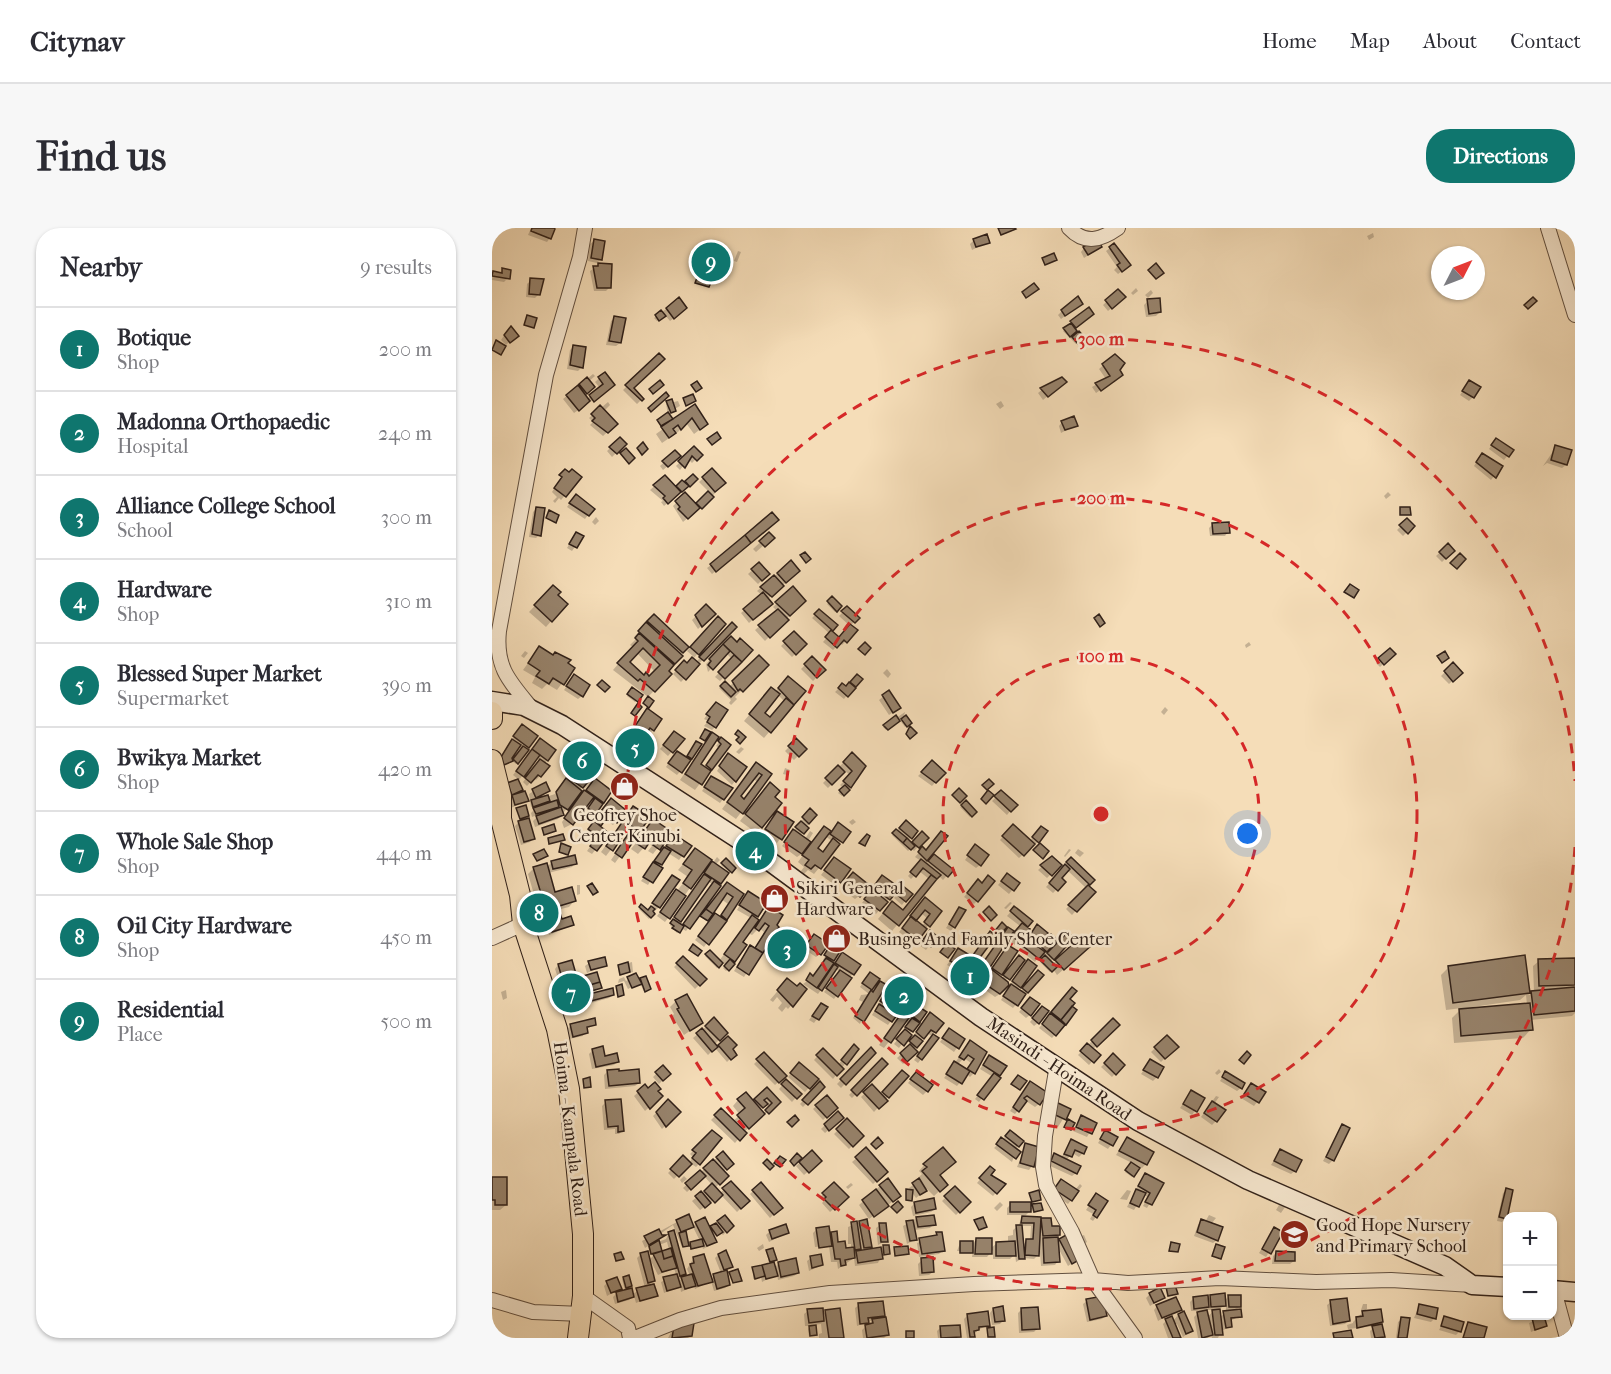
<!DOCTYPE html>
<meta charset="utf-8">
<style>
body{margin:0;font-family:"IM FELL French Canon",serif;background:#f7f7f7;color:#2b2b33}
.controls{position:absolute;right:18px;bottom:18px;display:grid;overflow:hidden;border-radius:12px;box-shadow:0 2px 4px #0004}
.controls button{width:54px;height:54px;display:grid;place-items:center;padding:0;border:0;border-bottom:2px solid #e1e1e2;background:#fff;color:#2b2b33;font:30px sans-serif}
.compass{position:absolute;left:939px;top:18px;width:54px;height:54px;border-radius:50%;background:#fff;box-shadow:0 2px 4px #0004;rotate:48deg}
.you{position:absolute;left:756px;top:606px;width:21px;height:21px;margin:-15px;border:4px solid #fff;border-radius:50%;background:#1a73e8;box-shadow:0 0 0 9px #1a73e833}
.badge{display:grid;place-items:center;width:39px;height:39px;border-radius:50%;background:#0f766e;color:#fff;font-size:20px;font-weight:700}
.pin{position:absolute;translate:-50% -50%;border:3px solid #fff;box-shadow:0 2px 6px #0006}
.list{margin:0;padding:0;list-style:none}
h2{display:flex;justify-content:space-between;align-items:center;height:78px;margin:0;padding:0 24px;font-size:26px}
h2 small{font-size:20px;font-weight:400;color:#7c7c81}
.list li{display:grid;grid-template-columns:39px 1fr auto;gap:18px;align-items:center;box-sizing:border-box;height:84px;padding:0 24px;border-top:2px solid #e1e1e2}
.list b{display:block;font-size:22px;white-space:nowrap}
.list p{margin:0;font-size:20px;white-space:nowrap;color:#7c7c81}
.list em{font-size:20px;font-style:normal;color:#7c7c81}
.map{position:relative;flex:none;width:1083px;height:1110px;overflow:hidden;border-radius:24px}
header{display:flex;align-items:center;gap:36px;box-sizing:border-box;height:84px;padding:0 30px;background:#fff;border-bottom:2px solid #e1e1e2}
header strong{font-size:28px}
nav{display:flex;gap:33px;margin-inline-start:auto;font-size:21px}
.intro{display:flex;align-items:center;justify-content:space-between;box-sizing:border-box;height:144px;padding:0 36px}
h1{margin:0;font-size:42px}
.button{padding:15px 27px;border-radius:24px;background:#0f766e;color:#fff;font-size:21px;font-weight:700}
main{display:flex;gap:36px;padding:0 36px}
aside{flex:1;background:#fff;border-radius:24px;box-shadow:0 2px 4px #0004}
.map>svg:first-child{display:block}
.shadow{fill:#0003;fill-rule:evenodd}
.building{fill:#97836c;stroke:#312119;stroke-width:1.5;fill-rule:evenodd}
.lines{fill:none;stroke-linecap:round;stroke-linejoin:round}
.minor-casing{stroke:#625041;stroke-width:16}
.secondary-casing{stroke:#312119;stroke-width:21}
.primary-casing{stroke:#312119;stroke-width:22}
.minor{stroke:#f8e9d1;stroke-width:14}
.secondary{stroke:#f8e9d1;stroke-width:18}
.primary{stroke:#f5ddb8;stroke-width:20}
.ring{fill:none;stroke:#d62828;stroke-width:3;stroke-dasharray:10 8}
.labels{text-anchor:middle;dominant-baseline:central;stroke-width:5;stroke-linejoin:round;paint-order:stroke}
.poi-label{font-size:18px;fill:#312119;stroke:#f8e9d1;text-anchor:start}
.street-label{font-size:18px;fill:#312119;stroke:#f8e9d1}
.centre{fill:#d62828;stroke:#f8e9d1;stroke-width:3}
.ring-label{font-size:18px;text-anchor:middle;font-weight:bold;fill:#d62828;stroke:#f8e9d1;stroke-width:5;stroke-linejoin:round;paint-order:stroke}
</style>
<header>
<strong>Citynav</strong>
<nav><a>Home</a><a>Map</a><a>About</a><a>Contact</a></nav>
</header>
<div class="intro"><h1>Find us</h1><a class="button">Directions</a></div>
<main>
<aside>
<h2>Nearby<small>9 results</small></h2>
<ul class="list">
<li><span class="badge">1</span><div><b>Botique</b><p>Shop</p></div><em>200 m</em></li>
<li><span class="badge">2</span><div><b>Madonna Orthopaedic</b><p>Hospital</p></div><em>240 m</em></li>
<li><span class="badge">3</span><div><b>Alliance College School</b><p>School</p></div><em>300 m</em></li>
<li><span class="badge">4</span><div><b>Hardware</b><p>Shop</p></div><em>310 m</em></li>
<li><span class="badge">5</span><div><b>Blessed Super Market</b><p>Supermarket</p></div><em>390 m</em></li>
<li><span class="badge">6</span><div><b>Bwikya Market</b><p>Shop</p></div><em>420 m</em></li>
<li><span class="badge">7</span><div><b>Whole Sale Shop</b><p>Shop</p></div><em>440 m</em></li>
<li><span class="badge">8</span><div><b>Oil City Hardware</b><p>Shop</p></div><em>450 m</em></li>
<li><span class="badge">9</span><div><b>Residential</b><p>Place</p></div><em>500 m</em></li>
</ul>
</aside>
<div class="map">
<svg width="1083" height="1110" viewBox="0 0 1083 1110">
<rect width="100%" height="100%" fill="#f5ddb8"/>
<filter id="stains"><feTurbulence type="fractalNoise" baseFrequency=".00333" numOctaves="4"/><feColorMatrix values="0 0 0 0 .2 0 0 0 0 .09 0 0 0 0 .02 0 0 0 .5 -.17"/></filter>
<radialGradient id="worn" r=".72"><stop offset=".6" stop-color="#630" stop-opacity="0"/><stop offset="1" stop-color="#630" stop-opacity=".3"/></radialGradient>
<path class="shadow" d="M39,0H58V10L55,14L36,7Z
M881,5L882,9L877,12L875,8Z
M482,12L496,14L480,22L478,16Z
M102,13L109,31L105,35L96,33L98,16Z
M622,17L633,41L626,46L622,42L625,39L614,23Z
M592,20L604,22L592,30L589,24Z
M246,23L249,24L245,34L242,33Z
M107,37L118,59L114,63H102L98,43Z
M11,42L16,50L12,54L0,52L1,45L7,46Z
M39,52L47,66L43,70L34,69L35,56Z
M644,60L646,63L641,67L639,65Z
M659,62L661,65L656,70L653,67Z
M626,63L632,69L616,83L611,77Z
M186,72L190,84L178,93L173,87L165,93L162,90Z
M656,73L668,84L664,88L654,89L652,77Z
M585,79L569,91L566,87L570,83Z
M597,89L582,101L591,110L584,116L571,103L579,95Z
M123,90L128,115L124,118L114,117L119,93Z
M15,103L25,107L14,117L9,112Z
M82,118L90,139L86,143L75,141L78,122Z
M167,127L140,160L150,171L145,176L131,162Z
M622,128L630,140L626,150L604,165L600,159L614,151L607,141Z
M101,146L103,148L96,154L98,163L92,167L95,171L108,160L103,154L112,146L117,161L82,185L71,171Z
M570,150L569,157L551,172L546,165L558,155Z
M977,154L981,169L977,173L968,167Z
M186,173L188,178L186,179L176,186L174,176Z
M509,173L512,178L508,181L504,176Z
M116,174L118,177L112,183L124,196L111,208L98,197L101,194L97,190Z
M203,178L215,196L202,206L194,195L186,204L170,215L164,206Z
M570,194L584,197L569,205L567,198Z
M128,211L133,216L120,229L115,223Z
M1001,215L1020,222L1012,232L997,221Z
M1064,219L1074,237L1070,240L1055,235L1051,238Z
M202,220L208,227L200,235L196,231L188,242L184,238Z
M183,224V232L171,242L168,238Z
M987,230L1009,239L999,252L982,238Z
M220,242L232,255L216,273L191,294L181,278L193,266L204,277L217,264L207,254Z
M73,243L88,250L69,272L67,270L63,275L61,273L65,269L60,264Z
M201,248L204,251L172,278L169,274L171,273L158,262L173,249L184,261Z
M896,264L899,267L894,271L892,268Z
M80,272L96,287L93,291L75,279Z
M45,280L47,307L44,310L37,309L41,284Z
M280,286L282,295L220,346L215,340L219,337Z
M104,289L107,293L103,297L100,294Z
M915,292L921,298L911,308L905,302Z
M721,296L736,304L733,308H718L717,300Z
M277,306L280,310L264,324L261,321Z
M81,309H90L80,323L75,320Z
M956,317L961,323L950,334L944,328Z
M299,334L306,343L275,372V379L257,395L249,385L270,367L265,363Z
M267,336L276,346L266,356L256,346Z
M61,359L64,367L74,376L54,399L37,384Z
M301,360L312,373L273,413L263,402L285,383L281,379Z
M340,370L348,378L343,384L335,376Z
M214,378L222,386L206,401L200,392Z
M355,380L366,390L358,398L347,388Z
M327,383L344,397L338,404L347,411L364,403L350,417L348,415L341,422L331,414L338,406L320,390Z
M162,388L195,419L175,443L178,446L156,469L121,442L141,419L138,417L144,411L142,409ZM145,425L163,444L157,450L151,449L136,434Z
M226,390L232,396L201,431L204,434L240,396L243,399L189,454L181,446L192,434L195,437L202,429L195,423Z
M302,405L313,416L300,429L289,418Z
M239,410L259,422L228,453L223,449L240,431L234,425L216,444L214,436Z
M757,414L759,417L754,420L753,417Z
M47,420L81,440L65,462L55,456L50,461L40,455L43,449L31,442Z
M898,422L902,426L888,439L884,435Z
M33,423L36,425L32,430L29,428Z
M267,429L275,437L243,469L245,471L239,477L237,475L239,472L227,460L233,455L237,459Z
M320,430L332,442L321,453L309,441Z
M961,436L969,445L957,456L949,448Z
M395,441L399,446L396,450L391,445Z
M365,448L368,451L352,471L343,464L350,457L354,460L358,457Z
M79,452L90,468L86,471L72,462Z
M292,453L312,463L272,510L252,493L274,467L283,464ZM286,467L293,474L278,491L271,485Z
M140,461L149,468L143,474L135,468Z
M397,464L403,483L397,487L387,472Z
M673,479L676,482L672,487L669,484Z
M220,480L223,499L220,502L212,498L216,493L212,491Z
M413,484L412,488L418,495L413,499L407,491L394,502L391,499Z
M150,488L161,502L155,508L152,506L141,520L132,513Z
M27,501L44,508L24,536L20,533L30,521L26,518L18,529L19,533L8,539L6,533Z
M220,506L207,537L212,540L227,520L224,518L229,511L237,517L203,562L188,552Z
M179,508L191,511L176,528L168,521Z
M304,512L313,521L302,532L293,523Z
M45,516L55,532L48,548L44,552L42,550L35,558L31,554L48,533L44,530L27,552L21,547Z
M203,516L202,528L185,547L174,539L181,528L194,531Z
M249,519L252,521L247,526L244,524Z
M360,526L367,550L350,568L346,565L351,560L348,557L358,547L353,543L336,560L331,555Z
M94,530L97,533L88,543L97,550L88,562L93,565L99,556L111,574L109,576L101,586L95,582L102,573L98,571L80,596L72,600L70,594L85,573L83,571L66,591L43,599L41,593L48,586L40,589L39,585L47,577L39,579L37,566L53,556L56,562L45,572L63,566Z
M233,531L243,553L240,557L225,543Z
M440,534L452,545L440,558L426,548Z
M264,536L278,546L244,591L230,581ZM261,550L265,554L252,572L247,569Z
M293,540L298,542L295,547L291,546Z
M26,553L35,572L19,580L12,560Z
M216,554L231,571L228,575L210,563Z
M272,562L281,570L269,599L263,604L248,593Z
M509,564L523,577L515,587L500,573Z
M474,574L483,584L478,589L468,579Z
M116,576L133,583L121,597L118,595L122,589L117,585L106,599L116,606L100,626L95,623L103,612L93,606Z
M141,580L156,590L123,635L119,632L137,605L133,603L114,628L109,624Z
M318,582L323,587L308,608L313,611L318,603L321,605L316,613L319,616L332,600L339,605L357,604L322,646L316,642L312,646L309,643L312,639L306,634L314,623L305,629L290,618ZM333,608L340,613L330,625L324,621Z
M282,589L300,595L285,615L271,605Z
M361,591L364,594L360,597L357,594Z
M161,593L178,604L161,626L156,623L160,618L156,615L146,626L139,621Z
M27,594L42,610L38,614L29,617L23,598Z
M414,594L424,603L416,613L419,616L430,605L435,610L422,623L419,620L416,623L400,607Z
M521,598L538,613L545,603L546,614L527,630L508,612Z
M179,611L198,618L187,632L176,625L156,657L149,653Z
M431,620L460,642L451,652L446,647L400,703L386,691L394,681L410,684L437,651L427,643L419,651L416,648L429,633L423,629Z
M577,621L579,622L573,629L572,628Z
M586,621L592,625L588,629L583,625Z
M203,622L198,660L173,694L165,688L196,649L186,642Z
M480,622L488,637L484,640L473,632Z
M225,629L228,632L223,637L235,645L208,685L210,686L235,656L250,666L212,719L203,712L220,691L227,689L236,676L229,671L214,693L207,686L194,703L189,700L185,705L178,697ZM216,653L220,656L190,698L186,696Z
M560,630L568,637L555,650L546,642Z
M579,631L601,652L595,658L601,664L580,687L574,681L594,660L575,642L568,650L572,654L561,665L554,659Z
M234,632L242,640L238,645L229,637Z
M60,634L83,635L80,639L56,645L62,666L82,673L77,679L65,682L69,693L80,697L57,707L51,691L58,684L48,687L36,646L42,640H54Z
M339,634L357,642L344,658L329,647Z
M357,650L367,668L363,671L349,661Z
M512,650L526,655L517,666L506,657Z
M177,652L167,679L163,683L161,681V686L157,691L147,681L150,678L156,684Z
M387,652L397,671L384,686L370,675Z
M489,656L485,673L482,676L472,669L482,657Z
M85,657H88V666L85,667Z
M408,663L413,673L410,677L402,670Z
M253,669L273,675L262,691L266,694L277,680L285,699L252,749L242,743L255,722L262,721L272,704L267,700L260,707L256,705L241,736L234,743L231,740L234,737L230,734L225,740L213,728L218,724L227,733L259,690L245,682Z
M518,674L520,675L514,681L512,680Z
M430,675L448,683L422,715L407,704ZM429,685L436,691L429,699L422,693Z
M467,680L472,683L459,703L454,700Z
M522,680L539,694L534,700L536,701L523,717L515,711L484,754L470,745L494,709L501,707L510,696L513,699L505,709L502,707L482,733L490,738L512,704L516,701L523,705L528,698L515,688Z
M542,701L543,718L547,721L559,708L564,712L557,726L580,710L558,734L560,736L591,709L593,723L565,747L561,741L558,744L548,734L553,729L549,726L543,734L528,722Z
M434,708L444,709L434,722L427,717Z
M319,711L328,726L324,729L312,721Z
M338,720L341,732L338,735L342,738L347,730L367,737L342,771L332,764L348,744L344,741L326,766L311,756L321,749L333,733L331,732Z
M466,722L467,738L464,742L455,737Z
M513,722L508,746L505,749L509,752L523,732L513,755L517,758L533,737L528,759L524,762L528,764L542,747L535,764L521,780L509,772L515,762L503,769L488,758Z
M1031,729L1037,767L1042,764L1041,738L1047,733L1083,731V758L1080,761L1083,760V785L1080,788L1038,792L1039,801L1031,810L962,815L960,790L970,780L954,782L949,747L957,739ZM1034,767L1035,777L981,781V779L1028,772Z
M191,730L213,751L203,761L182,739Z
M140,734L141,744L127,747L126,738Z
M97,735L113,737L95,745L93,738Z
M66,737L82,746L67,753L63,741Z
M104,746L108,760L91,765L89,753Z
M143,747L147,753L149,751L156,762L152,764L148,755L136,761L132,753L126,755L127,751L132,749L134,753Z
M374,749L379,761L377,763L381,765L368,796L361,790L371,774L367,772L369,767L377,766L368,759Z
M295,752L304,760L313,762L296,781L294,779L290,784L286,780L290,775L285,769L281,774L278,772Z
M397,759L417,767L396,797L380,787ZM393,776L402,782L400,786L389,779Z
M14,762L15,770L11,772L9,764Z
M577,764L573,796L560,810L547,800Z
M73,766L88,775L94,769L121,767L117,770L92,777L91,773L85,779L72,782L70,770Z
M184,773L209,795L192,807L180,788L182,786L178,779Z
M535,774L538,787L534,790L527,784Z
M334,779L322,795L317,792L326,780Z
M413,781L427,793L407,820L402,816L414,801L417,796L413,793L392,820L387,817Z
M547,783L546,795L542,798L538,794Z
M435,790L443,804L440,807L445,811L426,835L422,832L441,809L435,805L422,821L424,824L411,836L405,830L419,817L417,816L421,808Z
M222,792L234,805L222,817L225,820L236,810L239,821L243,826L235,834L223,820L216,827L201,810Z
M621,792L626,797L600,822L606,827L597,837L586,827Z
M79,797H103L94,801L91,808L77,811L75,801Z
M454,806L471,811L462,824L448,814Z
M675,809L684,819L669,834L659,824Z
M475,818L493,824L482,845L478,849L475,846L465,858L452,850ZM472,830L479,835L474,843L465,837Z
M365,821L341,851L322,832L331,822L346,837L358,822Z
M379,821L382,825L349,860L345,856Z
M101,822L112,830L126,833L122,837L100,841L97,826Z
M272,826L293,848L283,857L262,836Z
M621,827L631,837L620,849L609,839Z
M390,832L394,836L360,870L357,867Z
M494,832L507,847L487,874L483,871L501,849L488,841Z
M658,833L665,849L661,853L649,846Z
M307,836L325,851L313,864L296,849Z
M171,839L177,846L167,856L161,849Z
M727,841L729,844L725,847L723,845Z
M116,843L147,855L143,858L113,861L112,847Z
M410,844L415,848L382,884L369,869L380,858L389,868Z
M733,845L749,860L745,863L728,853Z
M421,849L435,863L431,867L416,855Z
M294,853L307,866L300,874L287,861Z
M328,855L331,859L311,879L308,876Z
M759,856L772,865L762,878L749,870Z
M153,858L169,868L153,883L142,868Z
M535,859L547,876L543,879L534,873L523,886L518,883Z
M275,861L287,874L252,904L243,915L219,892L229,882L241,893L248,887L241,878L246,872L261,875ZM274,876L277,879L271,886L267,882Z
M699,864L711,871L700,887L688,880Z
M724,868L727,869L722,876L724,893L720,897L709,889Z
M334,869L344,880L331,892L321,881Z
M176,873L187,884L170,901L161,888Z
M114,874L131,902L127,906H123V901L112,902L110,878Z
M577,881L566,899L557,895L556,889Z
M346,885L350,890L333,905L329,901Z
M589,889L603,895L595,909L581,903Z
M355,893L370,908L357,921L342,906Z
M850,898L841,932L837,936L831,933Z
M220,904L207,936L204,939L198,935L182,951L176,945L191,930L197,935L201,929L198,926Z
M613,904L624,910L616,921L606,915Z
M515,907L526,918L520,934L502,920Z
M635,910L660,924L653,937L650,940L647,939L640,949L633,944L640,935L624,927Z
M579,913L591,925L587,929L580,925L574,933L584,945L580,948L556,937L563,927L569,930Z
M534,917L540,938L537,942L525,939Z
M374,922L394,944L381,956L360,934Z
M788,923L803,943L799,946L779,937Z
M320,924L328,933L312,947L304,938Z
M230,925L240,936L231,944L235,948L223,960L228,965L239,955L256,973L245,984L229,967L208,982L200,973L220,957L212,948L195,964L191,960Z
M432,937L454,957L442,968L435,961L424,970L417,960L428,952L426,950L430,946L427,943Z
M498,940L497,947L512,956L501,968L485,955Z
M192,948L195,951L190,955L188,952Z
M0,950L14,977L8,982H0Z
M650,950L670,955L655,980L651,978L656,969L651,967L642,982L635,979Z
M359,955L361,957L356,961L354,959Z
M342,956L355,969L338,984L330,975L332,973L328,969Z
M566,956L583,962L588,956L590,958L576,976L560,965Z
M388,958L404,971L377,991L367,977Z
M463,960L477,974L464,987L450,973Z
M635,962L639,963L635,972L628,971Z
M1015,962L1013,990L1010,994L1005,993L1011,965Z
M261,963L285,983L278,990L258,966Z
M604,967V989L601,993L598,991L601,986L594,982Z
M508,974L511,977L505,983L502,980Z
M423,975L443,981L439,984L421,988L419,979Z
M519,976L538,981L541,978L549,982L541,985L540,981L534,987H515V980Z
M787,977L793,979L789,985L784,982Z
M717,987L724,990L719,996L725,1012L721,1015L702,1008L706,997L709,993L713,994Z
M196,988L200,998L192,1004L194,1018L190,1019L181,997L168,1006L169,1009L163,1015L174,1011L177,1005L193,1046L187,1052L198,1048L195,1041L201,1031L218,1051L229,1045L223,1030L226,1027L239,1039L233,1043L237,1057L233,1060L222,1063L219,1053L203,1061L202,1058L189,1064L188,1058L172,1065L169,1054L184,1047L182,1040L166,1047L158,1031L164,1025L158,1026L156,1018L153,1020L150,1013ZM175,1014L177,1022L165,1026L168,1023L167,1017Z
M232,989L240,998L231,1007L228,1004L223,1008L219,1002L223,1014L219,1017L211,1021L210,1018L198,1021V1016L208,1013L201,999L204,995L217,1002Z
M425,990L442,996L438,1000L422,1002L424,1011L415,1016L411,998Z
M530,990L547,995L550,992L567,1007L565,1014L568,1012L585,1032L576,1038L565,1018L566,1033L563,1037L549,1038L548,1025L542,1031L531,1030L524,1034L523,1026L518,1031H501V1022L495,1029H480L481,1023L478,1026V1023H465L468,1015L479,1017L484,1012L498,1021L505,1015H516V1008L521,1007V1002L526,998ZM529,998H539L538,1013L531,1016Z
M368,994L378,1019L374,1023L391,1019L396,1026L389,1028L386,1035L363,1038L362,1030L346,1041L345,1034H339L337,1018L323,1019L321,1005L325,1001L337,1008L340,1005L345,1015L353,1021H359V1016H356V999Z
M388,997L394,1013L386,1017L384,1000Z
M782,1001L789,1005L774,1029L767,1025Z
M278,1003L295,1005L277,1014L274,1007Z
M445,1006L451,1022L447,1026L427,1029L425,1015Z
M592,1007L595,1014L590,1017L587,1009Z
M271,1016L272,1020L267,1023L265,1020Z
M275,1023L283,1032L280,1033L282,1040L287,1035L306,1045L302,1048L286,1052L285,1046L270,1054L269,1049L261,1051V1041L277,1037Z
M784,1025L802,1033L798,1036H780L781,1028Z
M149,1026L162,1052L155,1059L164,1067L144,1075L142,1068L137,1072L123,1076L121,1069L124,1066H140L153,1060L145,1030Z
M319,1030L330,1037L317,1043L315,1033Z
M430,1032L441,1044L437,1047L427,1048L426,1036Z
M132,1050L139,1058L133,1063L130,1051Z
M115,1055L128,1061L115,1068L112,1058Z
M658,1066L671,1070L658,1078L654,1070Z
M719,1068L732,1073L737,1068L748,1078L743,1083L748,1088L738,1093V1099L729,1103L726,1110H720L719,1107L716,1110H706L702,1089L708,1083H699L698,1074L702,1070L715,1072ZM734,1076V1084L728,1089L727,1081ZM714,1082H723L715,1089Z
M595,1073L614,1087L610,1091L595,1094L591,1076Z
M390,1074L395,1107L392,1110H371L370,1102L381,1092L365,1098L363,1080L367,1077Z
M839,1074L857,1092L853,1096L838,1098L835,1077Z
M871,1076H875V1081L871,1084L889,1094L884,1099L890,1110H879L878,1103L883,1098L856,1101L855,1097L861,1095V1094L873,1082H869Z
M665,1078L688,1081L666,1093L662,1082Z
M927,1078L943,1090L939,1094L922,1090Z
M501,1081L511,1092L508,1096L500,1097L498,1085Z
M529,1082L546,1100L542,1104L527,1105L526,1085Z
M316,1083L330,1087L333,1084L351,1110H327V1106L330,1105L329,1096L322,1097L324,1106L317,1109L316,1101L319,1098H313L312,1086Z
M476,1087L496,1097L486,1102L479,1110H475L472,1091Z
M686,1087L699,1103L691,1109L685,1096L682,1097L688,1110H676L671,1096L679,1088L681,1093Z
M1051,1089L1053,1098L1039,1104L1037,1095Z
M953,1090L968,1103L964,1107L947,1102Z
M910,1091L914,1110H904L906,1094Z
M182,1099L199,1107L196,1110H176Z
M449,1099L467,1108L446,1110L445,1103Z"/>
<path class="building" d="M40,0H62L63,1L59,11L39,3Z
M506,0H523L524,1L509,7Z
M495,6L498,15L484,19L481,11Z
M605,10L610,19L596,27L591,19Z
M102,11L113,13L110,32L99,30Z
M622,15L639,37L630,44L625,37L628,35L617,19Z
M208,16H213L211,34H206Z
M217,23L223,24L221,43H214Z
M562,25L565,32L553,37L550,30Z
M106,35L120,36L119,60H105L101,38H106Z
M664,35L672,45L664,51L656,42Z
M10,40L19,42L18,51L0,48L1,43L10,45Z
M206,47L220,52L217,59L203,55Z
M38,50L52,51L48,67L37,66Z
M542,55L547,61L534,70L530,64Z
M626,61L634,69L620,81L613,72Z
M586,68L591,76L573,88L569,82Z
M187,69L195,80L182,91L174,80Z
M1041,69L1045,73L1036,81L1032,77Z
M668,70L669,84L657,86L655,71Z
M597,79L602,86L584,100L578,93Z
M169,82L174,88L167,93L163,87Z
M35,87L45,90L42,100L32,97Z
M122,88L134,90L129,115L117,113Z
M579,95L585,103L578,109L571,100Z
M19,98L27,108L18,115L12,107Z
M587,103L593,110L586,116L580,109Z
M4,112L14,118L9,127L0,122Z
M81,117L94,119L91,140L78,137Z
M167,125L173,131L142,160L152,171L150,173L133,157Z
M623,126L633,135L628,142L631,147L609,163L603,155L618,148L610,136Z
M113,144L123,157L102,174L97,167L111,156L106,149Z
M95,149L103,159L95,166L87,156Z
M570,149L575,154L556,169L548,160Z
M168,152L172,157L161,166L157,161Z
M977,152L989,159L982,170L970,163Z
M205,153L210,160L204,164L199,157Z
M86,157L98,173L87,183L74,167Z
M174,164L177,168L159,184L156,180Z
M201,166L204,173L194,178L191,170Z
M180,171L184,183L179,185L174,173Z
M203,176L216,196L208,202L200,190L189,202L186,197L181,201L184,205L177,210L169,199Z
M108,177L126,196L116,205L100,193L103,190L99,186Z
M176,184L181,191L169,198L165,192Z
M582,188L586,198L573,202L569,193Z
M225,204L229,210L220,217L215,211Z
M128,209L135,216L125,226L117,219Z
M1004,210L1022,222L1017,229L999,217Z
M151,214L156,221L150,227L145,220Z
M1063,217L1080,222L1075,237L1059,232Z
M202,218L211,227L205,233L200,228L193,240L186,233Z
M134,220L143,230L137,236L128,225Z
M183,222L189,228L176,239L170,233Z
M990,225L1011,238L1004,250L984,234Z
M220,240L234,255L223,264L210,249Z
M73,241L77,244L80,241L90,249L74,269L62,260L70,249L67,247Z
M201,246L206,251L198,259L193,253Z
M173,247L189,264L176,276L171,270L173,268L161,257Z
M190,252L197,258L190,264L184,258Z
M216,263L222,269L210,281L204,275Z
M193,264L208,280L196,291L186,281L188,279L183,273Z
M84,266L103,281L97,288L77,275Z
M44,279L53,280L49,308L40,306Z
M908,279H918L919,287H908Z
M57,282L67,287L64,295L54,290Z
M280,284L287,292L259,315L253,307Z
M915,290L923,298L916,306L907,297Z
M737,294L738,305L721,306L720,295Z
M84,304L92,308L85,320L77,316Z
M277,304L283,310L273,319L267,313Z
M253,307L259,315L224,344L218,336Z
M956,315L963,323L954,331L947,324Z
M313,324L319,331L314,335L308,327Z
M968,325L974,331L965,341L958,335Z
M299,332L308,343L294,355L285,345Z
M267,334L278,346L270,353L259,341Z
M282,347L292,358L280,369L268,359Z
M858,356L867,362L862,370L852,364Z
M61,357L69,364L66,367L76,376L60,394L42,377Z
M301,358L314,373L298,388L283,374Z
M271,364L281,376L261,392L251,381Z
M340,368L350,378L345,384L335,373Z
M214,376L224,386L210,399L203,387Z
M355,378L368,390L363,395L349,383Z
M286,381L297,392L278,410L266,397Z
M327,381L346,397L341,403L322,386Z
M162,386L197,419L191,425L155,393Z
M607,386L613,395L608,399L602,390Z
M226,388L234,396L207,427L198,419Z
M154,394L191,428L183,436L146,403Z
M240,394L245,399L212,433L207,429Z
M358,396L366,402L355,415L352,412L345,420L333,409L339,402L347,409Z
M302,403L315,416L304,427L291,413Z
M147,405L182,437L177,443L180,446L163,464L148,451L146,453L125,435L146,413L143,410ZM151,420L168,437L157,448L154,444L152,447L138,434Z
M239,408L245,414L248,410L261,422L250,434L231,416Z
M373,414L379,420L373,427L366,421Z
M231,416L238,423L221,442L216,437L219,433L217,431Z
M47,418L61,427L63,424L79,432L76,435L83,440L72,457L61,450L57,456L44,448L48,443L36,435Z
M898,420L904,426L892,437L886,430Z
M953,423L957,430L950,435L945,428Z
M242,427L250,434L233,451L226,444Z
M267,427L277,437L251,464L248,461L246,463L240,453Z
M320,428L334,442L325,450L312,436Z
M200,429L208,436L194,452L183,442L192,432L195,435Z
M961,434L971,445L961,454L952,443Z
M82,446L98,457L91,469L74,458Z
M365,446L371,451L364,459L358,454Z
M296,448L314,463L302,477L286,460Z
M110,452L118,459L113,464L105,457Z
M233,453L244,464L239,469L228,458Z
M357,454L364,460L356,469L346,460L350,455L354,458Z
M140,459L151,467L146,474L135,466Z
M279,459L288,466L273,485L278,489L294,470L302,477L279,505L257,486Z
M397,462L409,480L401,485L390,467Z
M156,468L162,473L157,480L151,475Z
M224,474L236,482L224,500L215,494L218,489L214,486Z
M146,475L150,479L143,488L139,485Z
M155,480L170,491L162,503L158,500L148,515L137,507Z
M404,487L408,493L396,502L391,497Z
M414,487L420,495L415,499L409,491Z
M30,496L46,508L37,520L21,508Z
M418,498L425,505L418,511L414,506Z
M213,501L219,504L213,513L208,510Z
M246,502L254,509L248,516L244,512L247,509L243,506Z
M182,503L193,511L181,525L171,517Z
M220,504L227,509L209,536L219,543L210,557L193,546Z
M229,509L239,517L220,542L214,537L229,516L226,513Z
M48,510L64,522L56,533L40,521Z
M304,510L315,521L307,529L296,518Z
M20,511L29,517L20,530L21,533L12,537L9,529Z
M204,513L210,516L200,531L195,528Z
M31,518L37,522L26,536L21,531Z
M40,521L48,527L32,549L24,543Z
M185,523L199,532L190,545L176,535Z
M360,524L374,538L359,560L351,553L360,543L351,534Z
M236,525L255,539L244,554L227,538Z
M94,528L99,532L91,542L86,537Z
M48,531L58,538L49,549L46,547L39,555L33,550Z
M440,532L454,545L444,555L429,544Z
M101,533L109,540L104,545L96,539Z
M264,534L280,546L251,586L235,574ZM267,545L270,547L252,571L249,568Z
M346,537L353,544L340,557L333,550Z
M84,538L99,550L91,560L76,549Z
M219,548L241,560L232,572L212,559Z
M74,550L90,563L76,582L68,577L64,564Z
M103,550L120,563L112,575L94,562Z
M26,551L31,562L20,567L15,555Z
M497,551L502,556L495,562L490,557Z
M54,554L58,563L44,570L40,561Z
M278,554L288,563L283,569L290,575L270,600L253,586Z
M353,557L358,562L352,568L347,562Z
M467,560L475,568L468,575L460,567Z
M92,562L102,569L81,597L72,590Z
M496,562L502,567L494,576L489,571Z
M509,562L526,577L519,584L502,568Z
M33,563L37,573L23,577L20,567Z
M56,567L58,573L41,579L39,572Z
M103,570L111,576L104,586L96,580Z
M119,570L135,583L125,595L120,591L124,585L121,582L109,598L102,592Z
M65,572L67,579L44,586L41,580Z
M474,572L485,584L480,589L469,577Z
M34,577L37,588L28,591L24,580Z
M141,578L158,589L130,630L123,625L141,599L138,597L121,623L114,618Z
M69,579L72,587L47,596L44,588Z
M318,580L325,587L317,596L310,589Z
M285,583L302,594L290,612L273,601Z
M37,590L43,611L32,614L26,593Z
M161,591L180,604L168,622L161,617L165,611L161,609L153,621L144,615Z
M414,592L426,603L420,611L407,600Z
M102,593L118,606L105,623L98,618L105,608L96,601Z
M309,593L317,600L312,606L303,599Z
M346,594L359,604L351,615L338,606Z
M62,596L64,603L52,607L50,600Z
M521,596L543,616L532,628L510,608Z
M332,598L339,603L326,620L331,624L341,610L348,616L329,641L323,637L319,641L313,637L317,632L310,627Z
M549,598L556,603L547,615L540,609Z
M301,601L319,614L310,626L292,614Z
M404,601L415,610L411,615L400,605Z
M430,603L437,610L427,620L420,614Z
M449,603L456,608L435,633L426,624L430,618L434,622Z
M71,606L73,612L57,616L56,610Z
M182,606L200,618L192,629L174,618Z
M375,606L378,608L373,618L367,615Z
M415,610L423,618L419,622L411,615Z
M69,615L79,619L76,627L67,624Z
M548,615L557,623L551,631L541,622Z
M483,616L497,627L489,638L475,627Z
M172,619L179,623L170,637L162,633Z
M203,620L220,632L199,661L191,655L200,642L191,636Z
M52,621L56,628L45,633L41,626Z
M442,626L462,642L456,649L436,633Z
M83,627L85,636L61,641L59,633Z
M560,628L570,637L560,648L548,637Z
M342,629L359,641L349,655L332,642Z
M579,629L603,652L598,657L574,634Z
M234,630L244,640L240,645L229,635Z
M429,631L449,647L445,651L431,640L424,649L418,644Z
M220,633L237,645L229,656L212,645Z
M161,634L171,640L161,655L151,649Z
M55,635L63,664L80,659L84,673L54,682L41,639Z
M573,636L578,641L570,650L574,654L566,663L557,655Z
M361,644L377,657L368,669L351,656Z
M515,645L528,655L522,663L509,653Z
M212,646L219,651L189,694L182,689Z
M180,647L188,652L168,680L160,675Z
M390,647L408,660L398,672L381,659Z
M439,647L445,651L407,698L391,685L400,673L411,682Z
M496,647L503,653L486,674L475,665L486,651L490,655Z
M222,653L229,658L198,701L191,696Z
M235,654L252,666L235,692L229,687L241,669L235,665L221,686L214,681Z
M100,655L106,664L101,667L95,658Z
M596,657L604,664L585,684L576,677Z
M411,658L421,666L414,674L404,666Z
M184,661L194,668L178,691L168,684Z
M380,661L396,674L388,683L372,671Z
M256,663L275,675L266,689L247,677Z
M433,669L450,683L438,699L432,694L438,686L433,682L424,693L418,688Z
M149,676L156,682L159,678L163,681L161,683L163,686L159,690L147,679Z
M277,678L291,687L285,697L287,699L271,725L263,720L277,698L273,695L267,703L263,700Z
M497,678L505,687L499,693L491,684Z
M522,678L541,693L536,699L518,683Z
M467,679L474,682L463,700L457,696Z
M214,681L221,686L216,693L208,688Z
M67,682L70,691L79,688L82,697L60,704L54,686Z
M223,685L235,693L217,717L206,708Z
M260,687L267,692L251,714L255,717L243,734L232,726Z
M419,688L435,701L426,713L410,700Z
M181,691L192,698L188,705L180,700L182,698L178,695Z
M510,694L515,699L507,708L502,704Z
M530,695L538,701L528,714L519,708Z
M545,696L556,705L545,718L553,724L547,731L531,718Z
M516,699L522,703L497,741L490,736Z
M438,702L446,709L439,719L430,713Z
M498,703L504,708L487,731L481,727Z
M576,704L582,710L562,732L555,725Z
M322,706L337,716L329,727L314,717Z
M559,706L566,712L555,724L548,718Z
M591,707L600,717L572,742L563,732Z
M455,715L463,721L456,730L448,724Z
M201,716L210,723L206,728L197,722Z
M339,716L349,722L342,733L332,727Z
M258,717L271,725L257,747L245,739Z
M516,717L526,723L510,747L500,740Z
M466,720L476,726L468,739L458,733Z
M218,722L231,735L227,740L213,726Z
M350,724L369,737L362,747L343,735Z
M527,727L533,732L518,752L511,747Z
M553,727L565,739L560,744L548,732Z
M1033,727L1038,765L961,775L956,738Z
M191,728L215,751L208,758L184,735Z
M113,729L115,738L99,742L96,733Z
M479,729L496,741L488,752L471,740Z
M334,730L342,735L325,760L314,752L318,745L321,748Z
M1083,730V757L1047,758L1046,731Z
M238,731L243,736L237,743L232,738Z
M536,731L545,738L529,760L520,753Z
M80,732L84,746L70,750L66,736Z
M136,734L138,744L128,747L126,737Z
M342,736L346,739L330,763L326,760Z
M499,741L516,754L517,757L508,766L490,754Z
M348,742L360,750L346,769L334,760Z
M546,742L552,747L536,765L530,760Z
M105,744L108,754L94,758L91,748Z
M378,744L388,751L380,762L370,755Z
M144,745L150,756L140,760L135,749Z
M154,748L159,761L153,764L148,750Z
M85,749L87,757L74,762L71,754Z
M295,750L305,758L308,755L315,761L301,779L285,762Z
M388,753L395,757L372,794L363,788L379,762L381,764Z
M108,754L110,760L92,765L91,759Z
M400,754L419,766L407,786L402,782L405,777L397,772L394,777L388,773Z
M130,756L132,767L126,769L124,758Z
M519,756L534,766L526,778L511,768Z
M580,759L585,763L578,771L583,775L569,792L559,784Z
M1083,759V783L1042,787L1039,763Z
M121,760L122,767L95,774L93,767Z
M86,761L90,776L76,779L72,765Z
M195,766L211,795L198,803L185,781L187,780L183,772Z
M538,769L548,776L539,788L529,780Z
M418,773L435,784L428,794L419,787L399,815L392,810Z
M329,775L336,779L327,792L320,788Z
M1038,775L1041,802L969,808L967,781Z
M387,776L405,787L400,794L383,783Z
M550,778L557,783L547,796L540,790Z
M580,778L585,782L574,797L569,792Z
M438,784L452,795L444,805L439,802L432,811L424,804Z
M558,785L573,797L564,808L550,796Z
M222,789L236,805L228,813L213,798Z
M103,790L104,797L95,799L96,805L81,809L78,796Z
M420,790L428,795L421,804L413,799Z
M621,790L628,797L605,819L599,812Z
M210,800L226,819L220,824L204,805Z
M457,800L473,811L467,821L450,810Z
M413,801L420,807L412,818L404,811Z
M441,806L447,810L430,832L425,828Z
M423,807L431,813L425,820L417,813Z
M675,807L687,819L673,831L662,819Z
M236,808L245,817L241,821L245,827L239,832L226,817Z
M478,812L495,824L483,846L475,841L482,831L476,827L472,832L467,829Z
M595,815L609,827L602,835L588,823Z
M362,816L367,821L355,837L349,832Z
M418,816L426,824L415,834L408,825Z
M111,818L113,828L125,825L127,834L104,839L100,821Z
M379,819L384,825L354,857L348,851Z
M331,820L352,841L345,848L324,827Z
M755,823L759,827L752,836L747,832Z
M272,824L295,848L287,855L264,831Z
M621,825L633,837L624,847L612,835Z
M497,827L515,838L508,848L491,837Z
M390,830L396,836L365,868L359,862Z
M658,831L672,839L666,850L651,842Z
M462,833L478,843L470,856L454,846Z
M307,834L327,851L318,861L298,845Z
M171,837L179,846L171,853L163,844Z
M127,841V843L147,841L148,855L117,858L115,842Z
M410,842L417,848L397,870L390,864Z
M733,843L753,855L750,861L730,849Z
M424,844L441,857L436,864L418,851Z
M502,845L509,850L492,872L485,867Z
M526,847L535,853L528,862L519,856Z
M98,849L99,859L92,860L91,851Z
M294,851L310,866L305,871L289,856Z
M328,853L333,859L316,877L310,872Z
M538,853L556,865L548,877L535,868L532,870L535,873L527,884L521,879Z
M163,854L169,861L166,863L171,868L158,881L145,863L153,856L156,860Z
M759,855L774,864L767,875L752,866Z
M380,856L396,873L387,881L371,864Z
M275,859L289,874L277,886L273,882L280,875L275,870L272,872L276,876L271,880L262,871Z
M699,862L713,870L705,884L691,876Z
M254,864L273,886L257,901L245,887L253,880L245,871Z
M335,867L346,880L335,890L323,877Z
M129,871L132,903L126,904V898L116,899L113,872Z
M176,871L189,884L174,899L164,884Z
M720,873L734,882L725,894L712,885Z
M564,874L579,881L574,892L559,885Z
M229,880L255,905L248,913L222,887Z
M346,883L352,890L337,903L332,896Z
M303,887L307,892L300,899L295,894Z
M589,887L605,895L600,906L584,899Z
M355,890L372,908L361,919L344,901Z
M576,891L583,895L579,902L572,899Z
M850,896L858,900L842,933L834,929Z
M220,902L230,910L208,937L200,930L204,925L200,922Z
M518,902L532,913L527,919L513,908Z
M613,902L626,909L621,918L608,911Z
M386,909L391,915L384,921L379,916Z
M509,909L529,924L524,931L504,916Z
M635,909L662,924L655,937L627,923Z
M579,911L595,919L592,926L583,922L580,929L572,926Z
M533,915L547,919L542,939L528,935Z
M374,919L396,944L385,954L363,929Z
M451,919L464,934L448,947L456,957L448,964L430,943L435,939L431,936Z
M788,921L810,932L804,944L782,933Z
M320,922L330,933L317,945L307,934Z
M231,923L242,936L235,942L224,929Z
M305,925L310,930L302,938L298,933Z
M562,925L589,938L585,946L559,933Z
M191,927L200,936L187,949L178,941Z
M288,928L294,932L288,939L282,935Z
M221,931L237,948L228,957L211,940Z
M275,931L282,938L278,942L271,935Z
M639,934L648,940L642,949L633,942Z
M498,938L503,942L499,947L514,956L505,966L487,950Z
M208,942L214,948L199,962L193,955Z
M653,945L672,955L660,977L653,974L658,965L646,958Z
M0,949H15V977H3V972H0Z
M396,950L409,968L401,974L387,957Z
M427,950L435,963L428,967L420,955Z
M569,951L587,963L580,973L562,961Z
M239,953L258,973L249,981L230,960Z
M269,954L291,980L282,987L260,962Z
M342,954L357,969L343,982L332,971L334,969L330,965Z
M220,955L231,967L223,975L212,963Z
M463,958L479,974L468,985L452,968Z
M1014,960L1021,962L1015,991L1007,989Z
M384,961L397,978L382,989L370,972Z
M414,961L421,962L420,973L414,972Z
M644,961L654,965L647,979L638,975Z
M547,962L549,972L540,974L537,965Z
M209,963L219,975L213,980L203,968Z
M604,965L616,973L605,990L601,987L604,982L596,977Z
M442,970L444,981L424,985L422,974Z
M406,973L411,979L405,985L399,979Z
M518,974H539V984H518Z
M549,975L551,982L542,984L540,976Z
M197,986L202,999L189,1004L184,992Z
M233,987L242,998L235,1005L225,993Z
M442,987L444,997L426,999L424,989Z
M530,988L549,989L547,1028L533,1027L534,1011H541L542,995H529Z
M213,989L225,1014L215,1018L203,994Z
M491,989L495,999L487,1002L482,992Z
M549,990H559L560,998H568V1007L551,1008Z
M375,991L380,1019L372,1020L367,993Z
M709,991L731,999L726,1013L705,1004Z
M421,992L425,1012L418,1013L414,993Z
M365,993L369,1021L363,1022L359,994Z
M224,995L231,1004L225,1008L218,998Z
M387,995H394L396,1014H389Z
M294,996L297,1005L280,1011L277,1002Z
M524,997H530L533,1031H527Z
M337,998L340,1018L327,1020L324,1000Z
M782,999L791,1004L779,1026L770,1021Z
M167,1001L170,1007H174L157,1017L152,1008Z
M182,1002L194,1046L188,1048L176,1004Z
M194,1003L197,1018L191,1019L187,1005Z
M345,1003L346,1014L353,1013L354,1020L362,1019L363,1030L353,1032L354,1037L349,1038L348,1031H343L339,1004Z
M444,1004H450L453,1023L430,1026L427,1010L445,1007Z
M574,1007L587,1032L580,1036L567,1011Z
M566,1009L568,1034L552,1035L551,1010Z
M484,1010H500V1026H483Z
M210,1011L212,1018L199,1021L198,1014Z
M167,1012L170,1023L159,1026L157,1018Z
M468,1013H481V1025H468Z
M523,1013L524,1028H504V1014Z
M679,1014L688,1016L686,1024L677,1023Z
M724,1016L733,1019L729,1031L720,1028Z
M391,1017H397L398,1026L392,1027Z
M416,1018L417,1026L403,1028L402,1019Z
M389,1019L391,1031L366,1035L364,1023Z
M179,1020L181,1028L172,1031L170,1023Z
M281,1020L285,1032L278,1034L274,1022Z
M234,1022L241,1039L232,1042L226,1026Z
M156,1023L163,1053L156,1055L148,1025Z
M170,1023L172,1031L181,1028L185,1040L170,1044L161,1026Z
M784,1023L803,1024V1033H783Z
M129,1024L132,1031L124,1033L122,1026Z
M212,1026L221,1054L206,1058L198,1036L202,1035L201,1029Z
M329,1026L331,1037L320,1040L318,1028Z
M441,1029L442,1044L430,1045L429,1030Z
M304,1030L307,1045L289,1049L286,1034Z
M282,1034L286,1048L274,1051L270,1037Z
M270,1037L273,1048L263,1051L260,1039Z
M246,1041L250,1053L241,1055L237,1044Z
M235,1042L238,1057L225,1061L221,1046Z
M185,1046L189,1059L175,1063L171,1049Z
M200,1046L204,1058L193,1061L189,1049Z
M137,1047L140,1058L134,1060L131,1049Z
M125,1049L130,1061L119,1065L114,1053Z
M162,1056L166,1068L148,1073L144,1060Z
M683,1057L686,1066L676,1068L674,1059Z
M668,1059L673,1070L662,1075L657,1065Z
M140,1060L142,1069L126,1074L124,1064Z
M733,1065L734,1078L719,1079L718,1067Z
M716,1067L717,1079L702,1081L701,1069Z
M736,1067H749V1079H737Z
M611,1068L615,1088L598,1092L594,1071Z
M684,1069L690,1082L670,1090L664,1077Z
M855,1070L858,1093L841,1096L838,1072Z
M391,1073L393,1088L376,1090L377,1095L368,1096L366,1075Z
M927,1076L946,1080L944,1091L925,1086Z
M511,1078L513,1093L503,1094L501,1080Z
M546,1079L548,1101L530,1102L529,1080Z
M331,1080L332,1093L317,1095L315,1081Z
M348,1080L352,1110H337L333,1082Z
M728,1081L731,1107H723L720,1082Z
M749,1081L750,1089L739,1090L740,1099L734,1100L731,1083Z
M889,1081L891,1094L865,1100L864,1089L871,1088L870,1083Z
M715,1082L721,1107L710,1110L705,1084Z
M496,1083L498,1098L487,1099V1102L482,1103L483,1109H478L475,1086Z
M692,1083L701,1103L694,1106L686,1086Z
M680,1088L689,1110H681L673,1091Z
M952,1088L972,1094L969,1104L949,1098Z
M1052,1088L1055,1098L1043,1102L1040,1090Z
M394,1089L397,1107L375,1110L373,1097L381,1095L380,1091Z
M909,1089L918,1090L915,1110H906Z
M976,1094L995,1099L992,1110H971Z
M202,1095L200,1108L180,1110L182,1098Z
M890,1096L893,1109L883,1110L880,1098Z
M324,1097L325,1107L318,1108L317,1098Z
M468,1097L469,1109L449,1110L448,1098Z
M502,1099L503,1109H496L495,1100Z
M859,1102L861,1110H842L841,1105Z
M414,1103H422V1110H414Z"/>
<g class="lines">
<defs>
<path id="minor" d="M577,0C593,17 609,12 626,0
M1056,0L1083,87
M41,482C19,455 3,441 7,403L54,147L88,29L93,0
M0,710L31,696
M565,837L553,908L551,939L554,957L580,1004L601,1052L643,1110
M1062,1062L1075,1110
M91,1068L136,1100L138,1110
M0,1072L41,1084L90,1086
M143,1110L188,1092L229,1080L338,1065L482,1056L601,1052L636,1055L728,1050L824,1054L899,1052L980,1057"/>
<path id="secondary" d="M0,473L32,478L70,497L257,618L489,789L646,893L756,952L953,1038L980,1057L1016,1059
M1060,1062L1083,1064"/>
<path id="primary" d="M0,484V491
M0,532L9,568V591L28,667L31,696L65,801L77,861L91,1006V1068L86,1110"/>
</defs>
<use href="#minor" class="minor-casing"/>
<use href="#secondary" class="secondary-casing"/>
<use href="#primary" class="primary-casing"/>
<use href="#minor" class="minor"/>
<use href="#secondary" class="secondary"/>
<use href="#primary" class="primary"/>
</g>
<g class="ring">
<circle cx="609" cy="586" r="158"/>
<circle cx="609" cy="586" r="316"/>
<path d="M1083 619A475 475 0 1 1 1083 553"/>
</g>
<defs>
<symbol id="shop-disc" viewBox="-11 -11 22 22"><circle r="9.5" fill="#8f2418" stroke="#f8e9d1"/><path d="M-5-2.5h2.3a2.7 3.5 0 0 1 5.4 0H5L5.5 6h-11ZM-1.5-2.5h3a1.5 2.3 0 0 0-3 0Z" fill="#fff"/></symbol>
<symbol id="school-disc" viewBox="-11 -11 22 22"><circle r="9.5" fill="#8f2418" stroke="#f8e9d1"/><path d="M0-5L7-2L0 1L-7-2ZM-4 1L0 2.5L4 1V4Q0 6-4 4Z" fill="#fff"/></symbol>
</defs>
<g fill-rule="evenodd">
<use href="#shop-disc" x="116" y="542" width="33" height="33"/>
<use href="#shop-disc" x="266" y="654" width="33" height="33"/>
<use href="#shop-disc" x="328" y="694" width="33" height="33"/>
<use href="#school-disc" x="786" y="990" width="33" height="33"/>
</g>
<g class="labels">
<g class="poi-label">
<text x="133" y="587" text-anchor="middle">Geofrey Shoe<tspan x="133" dy="21">Center Kinubi</tspan></text>
<text x="304" y="660">Sikiri General<tspan x="304" dy="21">Hardware</tspan></text>
<text x="366" y="711">Businge And Family Shoe Center</text>
<text x="824" y="997">Good Hope Nursery<tspan x="824" dy="21">and Primary School</tspan></text>
</g>
<g class="street-label">
<text transform="translate(567 841) rotate(34)">Masindi - Hoima Road</text>
<text transform="translate(78 901) rotate(83)">Hoima - Kampala Road</text>
</g>
</g>
<circle cx="609" cy="586" r="9" class="centre"/>
<g class="ring-label">
<text x="609" y="117">300 m</text>
<text x="609" y="276">200 m</text>
<text x="609" y="434">100 m</text>
</g>
<rect width="100%" height="100%" filter="url(#stains)"/>
<rect width="100%" height="100%" fill="url(#worn)"/>
</svg>
<div class="controls">
<button>+</button>
<button>−</button>
</div>
<svg class="compass" viewBox="-18 -18 36 36"><path d="M0-13l5 13h-10z" fill="#e53935"/><path d="M0 13l5-13h-10z" fill="#7c7c81"/></svg>
<div class="you"></div>
<div class="pin badge" style="left:478px;top:748px">1</div>
<div class="pin badge" style="left:412px;top:768px">2</div>
<div class="pin badge" style="left:295px;top:721px">3</div>
<div class="pin badge" style="left:263px;top:623px">4</div>
<div class="pin badge" style="left:143px;top:520px">5</div>
<div class="pin badge" style="left:90px;top:533px">6</div>
<div class="pin badge" style="left:79px;top:765px">7</div>
<div class="pin badge" style="left:47px;top:685px">8</div>
<div class="pin badge" style="left:219px;top:34px">9</div>
</div>
</main>
